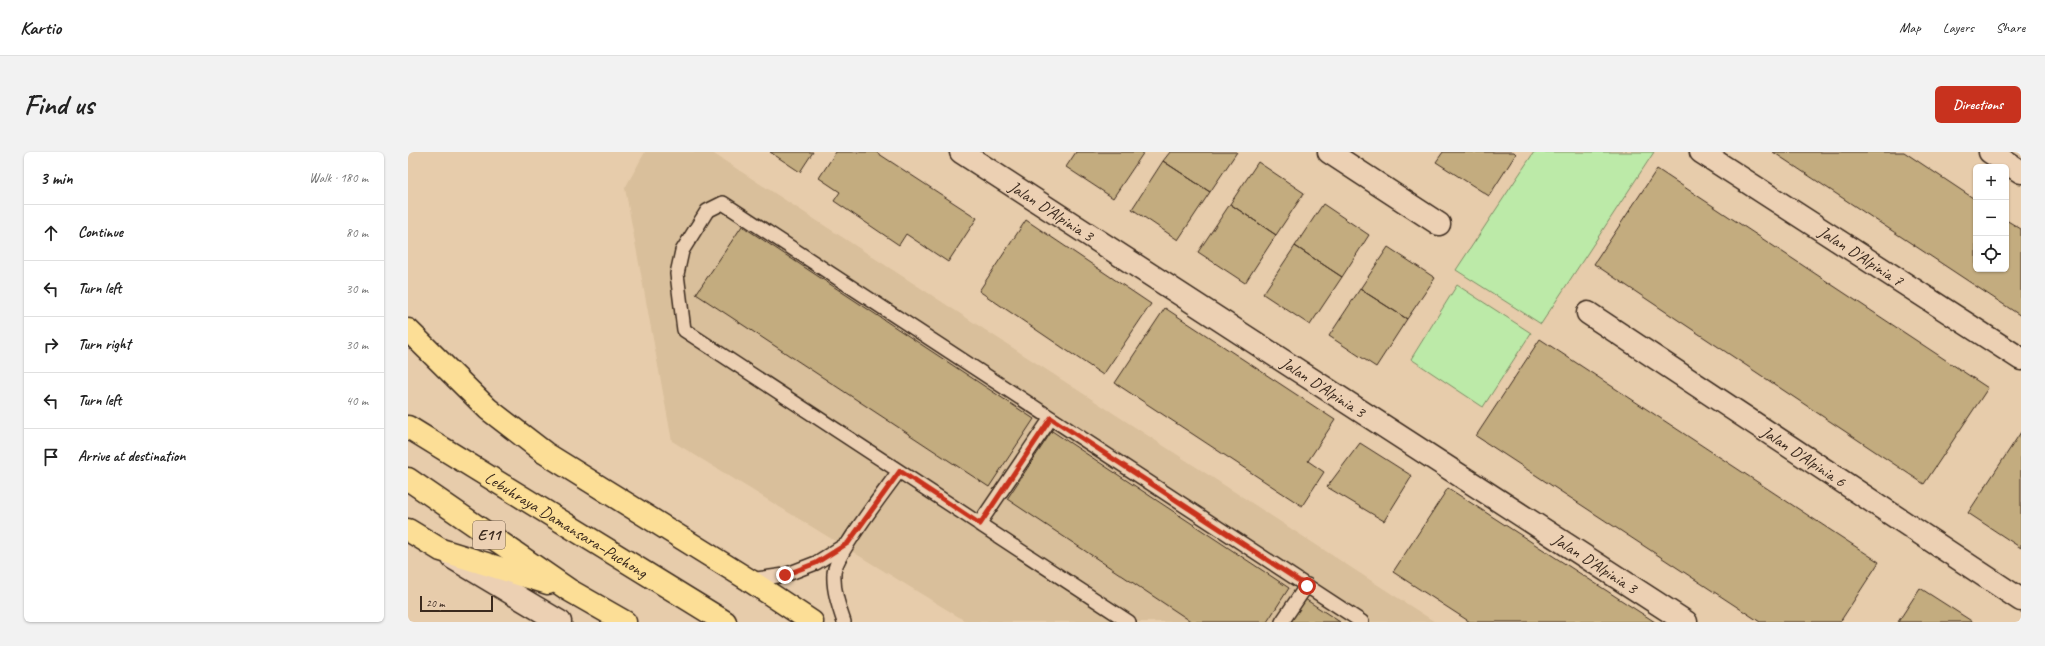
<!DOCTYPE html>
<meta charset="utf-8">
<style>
body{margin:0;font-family:Caveat,sans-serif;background:#f2f2f2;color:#222}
.controls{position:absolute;right:12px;top:12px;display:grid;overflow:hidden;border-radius:6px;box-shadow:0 1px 3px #0004}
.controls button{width:36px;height:36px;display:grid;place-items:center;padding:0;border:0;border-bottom:1px solid #e0e0e0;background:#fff;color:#222;font:20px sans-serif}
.scale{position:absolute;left:12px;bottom:10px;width:73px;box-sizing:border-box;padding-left:4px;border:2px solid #3b2a1e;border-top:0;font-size:11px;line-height:14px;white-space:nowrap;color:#3b2a1e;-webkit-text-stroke:3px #ecd0b3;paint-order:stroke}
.stop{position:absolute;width:12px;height:12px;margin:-9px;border:3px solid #c8321e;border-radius:50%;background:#fff}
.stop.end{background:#c8321e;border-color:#fff;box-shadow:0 1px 4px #0008}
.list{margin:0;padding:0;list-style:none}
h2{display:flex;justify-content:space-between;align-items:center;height:52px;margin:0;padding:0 16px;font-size:17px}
h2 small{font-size:13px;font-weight:400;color:#767676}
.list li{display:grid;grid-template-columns:26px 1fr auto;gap:12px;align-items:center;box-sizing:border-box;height:56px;padding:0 16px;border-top:1px solid #e0e0e0}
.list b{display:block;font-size:15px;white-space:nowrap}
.list em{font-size:13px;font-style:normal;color:#767676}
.icon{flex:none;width:22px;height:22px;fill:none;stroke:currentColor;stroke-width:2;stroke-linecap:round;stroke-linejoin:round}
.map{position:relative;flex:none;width:1613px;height:470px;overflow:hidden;border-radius:6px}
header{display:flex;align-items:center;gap:24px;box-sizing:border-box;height:56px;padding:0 20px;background:#fff;border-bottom:1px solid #e0e0e0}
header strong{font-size:19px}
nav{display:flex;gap:22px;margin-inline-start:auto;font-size:14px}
.intro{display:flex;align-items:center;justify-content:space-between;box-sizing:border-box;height:96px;padding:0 24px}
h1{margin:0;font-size:28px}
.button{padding:10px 18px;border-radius:6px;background:#c8321e;color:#fff;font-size:14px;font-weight:700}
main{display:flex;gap:24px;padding:0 24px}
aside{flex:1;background:#fff;border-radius:6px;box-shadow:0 1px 3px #0004}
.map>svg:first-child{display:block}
.built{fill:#d9bf9b}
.green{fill:#bceaa8;stroke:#7c8a63}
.building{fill:#c3ac7f;stroke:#3b2a1e}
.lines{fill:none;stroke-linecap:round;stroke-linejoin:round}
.service-casing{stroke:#3b2a1e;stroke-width:16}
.minor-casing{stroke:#3b2a1e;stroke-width:25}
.motorway-casing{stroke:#3b2a1e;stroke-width:25}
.service{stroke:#ecd0b3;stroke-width:13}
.minor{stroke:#ecd0b3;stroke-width:22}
.motorway{stroke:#fcde96;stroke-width:22}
.route{stroke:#c8321e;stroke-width:5}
.labels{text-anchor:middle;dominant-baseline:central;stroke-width:3;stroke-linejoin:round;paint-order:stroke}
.shield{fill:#ecd0b3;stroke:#705c4b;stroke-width:1}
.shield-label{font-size:16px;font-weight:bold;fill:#3b2a1e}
.street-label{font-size:17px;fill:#3b2a1e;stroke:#ecd0b3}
</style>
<header>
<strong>Kartio</strong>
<nav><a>Map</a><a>Layers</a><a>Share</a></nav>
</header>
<div class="intro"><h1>Find us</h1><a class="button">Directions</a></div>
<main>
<aside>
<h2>3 min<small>Walk · 180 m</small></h2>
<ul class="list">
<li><svg class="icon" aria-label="ahead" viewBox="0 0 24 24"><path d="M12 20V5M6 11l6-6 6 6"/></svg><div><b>Continue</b></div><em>80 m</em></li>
<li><svg class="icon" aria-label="left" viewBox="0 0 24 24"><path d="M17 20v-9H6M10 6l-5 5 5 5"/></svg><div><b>Turn left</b></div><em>30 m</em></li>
<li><svg class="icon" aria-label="right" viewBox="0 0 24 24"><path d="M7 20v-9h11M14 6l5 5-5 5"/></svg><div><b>Turn right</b></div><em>30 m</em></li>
<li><svg class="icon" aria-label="left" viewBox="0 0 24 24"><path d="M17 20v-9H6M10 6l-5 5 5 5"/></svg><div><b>Turn left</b></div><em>40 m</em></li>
<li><svg class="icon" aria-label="arrive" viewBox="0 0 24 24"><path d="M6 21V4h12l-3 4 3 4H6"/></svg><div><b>Arrive at destination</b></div></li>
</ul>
</aside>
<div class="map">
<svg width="1613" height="470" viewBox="0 0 1613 470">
<rect width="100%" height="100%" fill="#e7ccab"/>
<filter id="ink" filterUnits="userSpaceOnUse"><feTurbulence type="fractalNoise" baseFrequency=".025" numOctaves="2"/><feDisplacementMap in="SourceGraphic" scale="8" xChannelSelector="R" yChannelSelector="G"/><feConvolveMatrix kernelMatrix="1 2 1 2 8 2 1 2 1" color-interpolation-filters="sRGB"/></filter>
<g filter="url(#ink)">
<path class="built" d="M237,0H303L1027,470H559L264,289L217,36Z"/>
<path class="green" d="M1126,0H1246L1133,172L1048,118Z
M1049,133L1123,181L1075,255L1003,207Z"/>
<path class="building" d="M362,0H405L392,20Z
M428,0H468L569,66L540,110L498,82L491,93L426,49L432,40L411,26Z
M668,0H736L705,46L658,15Z
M762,0H829L802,40L755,9Z
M1035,0H1106L1108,2L1081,44L1028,10Z
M1365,0H1496L1568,48V117H1598V68L1613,77V164Z
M755,9L802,40L770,88L724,57Z
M850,10L896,41L868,83L822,52Z
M1249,17L1580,236L1516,332L1186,112Z
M822,52L868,83L837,131L790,100Z
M915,52L961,83L934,125L887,94Z
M618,68L743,152L695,223L571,139Z
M334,74L626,267L581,335L288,142Z
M887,94L934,125L902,173L855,142Z
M980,95L1027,126L999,167L952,137Z
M952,137L999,167L968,215L921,184Z
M757,156L927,268L900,309L916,320L894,354L707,231Z
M1132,187L1471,410L1432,470H1352L1068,284Z
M644,279L881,436L859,470H784L599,347Z
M1613,280V396L1560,361Z
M952,291L1004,324L976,369L919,335Z
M1040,336L1247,470H1062L985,420Z
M1512,436L1565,470H1490Z
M897,447L932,470H882Z"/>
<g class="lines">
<defs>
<path id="service" d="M571,372L643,266
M341,428L377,423L408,411L440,391
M436,470C431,455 425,438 426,422C426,403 478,338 491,319
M721,470L276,178L269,122L274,99L299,59L315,51L954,470
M874,470L899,433"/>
<g id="minor">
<path id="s1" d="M553,0L1278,470"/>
<path d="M921,0L1031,72"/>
<path id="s2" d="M1293,0L1613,207"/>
<path d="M1582,0L1613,20"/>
<path id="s3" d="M1180,161L1613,448"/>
<path d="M45,406L152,470"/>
</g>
<g id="motorway">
<path d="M0,178L80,257L137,301L341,428L404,470"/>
<path id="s4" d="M0,275L317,470"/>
<path d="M0,327L161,438L217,470"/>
<path d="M0,378L33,398L140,431"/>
</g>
</defs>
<use href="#service" class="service-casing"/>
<use href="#minor" class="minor-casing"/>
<use href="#motorway" class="motorway-casing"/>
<use href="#service" class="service"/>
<use href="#minor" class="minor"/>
<use href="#motorway" class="motorway"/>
</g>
</g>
<g class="lines" filter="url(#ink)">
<path class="route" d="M377,423L408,411L440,391L492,319L572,372L643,266L899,434"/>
</g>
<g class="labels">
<rect class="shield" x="65" y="369" width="32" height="28" rx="3"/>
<g class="shield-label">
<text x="81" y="383">E11</text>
</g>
<g class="street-label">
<text stroke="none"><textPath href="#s1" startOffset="108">Jalan D'Alpinia 3</textPath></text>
<text stroke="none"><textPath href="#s2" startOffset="191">Jalan D'Alpinia 7</textPath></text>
<text stroke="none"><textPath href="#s1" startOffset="432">Jalan D'Alpinia 3</textPath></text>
<text stroke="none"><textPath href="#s3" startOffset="259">Jalan D'Alpinia 6</textPath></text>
<text stroke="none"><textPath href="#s4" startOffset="186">Lebuhraya Damansara–Puchong</textPath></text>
<text stroke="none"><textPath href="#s1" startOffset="756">Jalan D'Alpinia 3</textPath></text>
</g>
</g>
</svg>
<div class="controls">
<button>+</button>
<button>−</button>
<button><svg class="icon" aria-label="locate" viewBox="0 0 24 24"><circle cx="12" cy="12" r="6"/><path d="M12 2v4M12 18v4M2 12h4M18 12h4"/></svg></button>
</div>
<div class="scale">20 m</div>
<div class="stop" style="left:899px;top:434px"></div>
<div class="stop end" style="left:377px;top:423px"></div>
</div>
</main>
